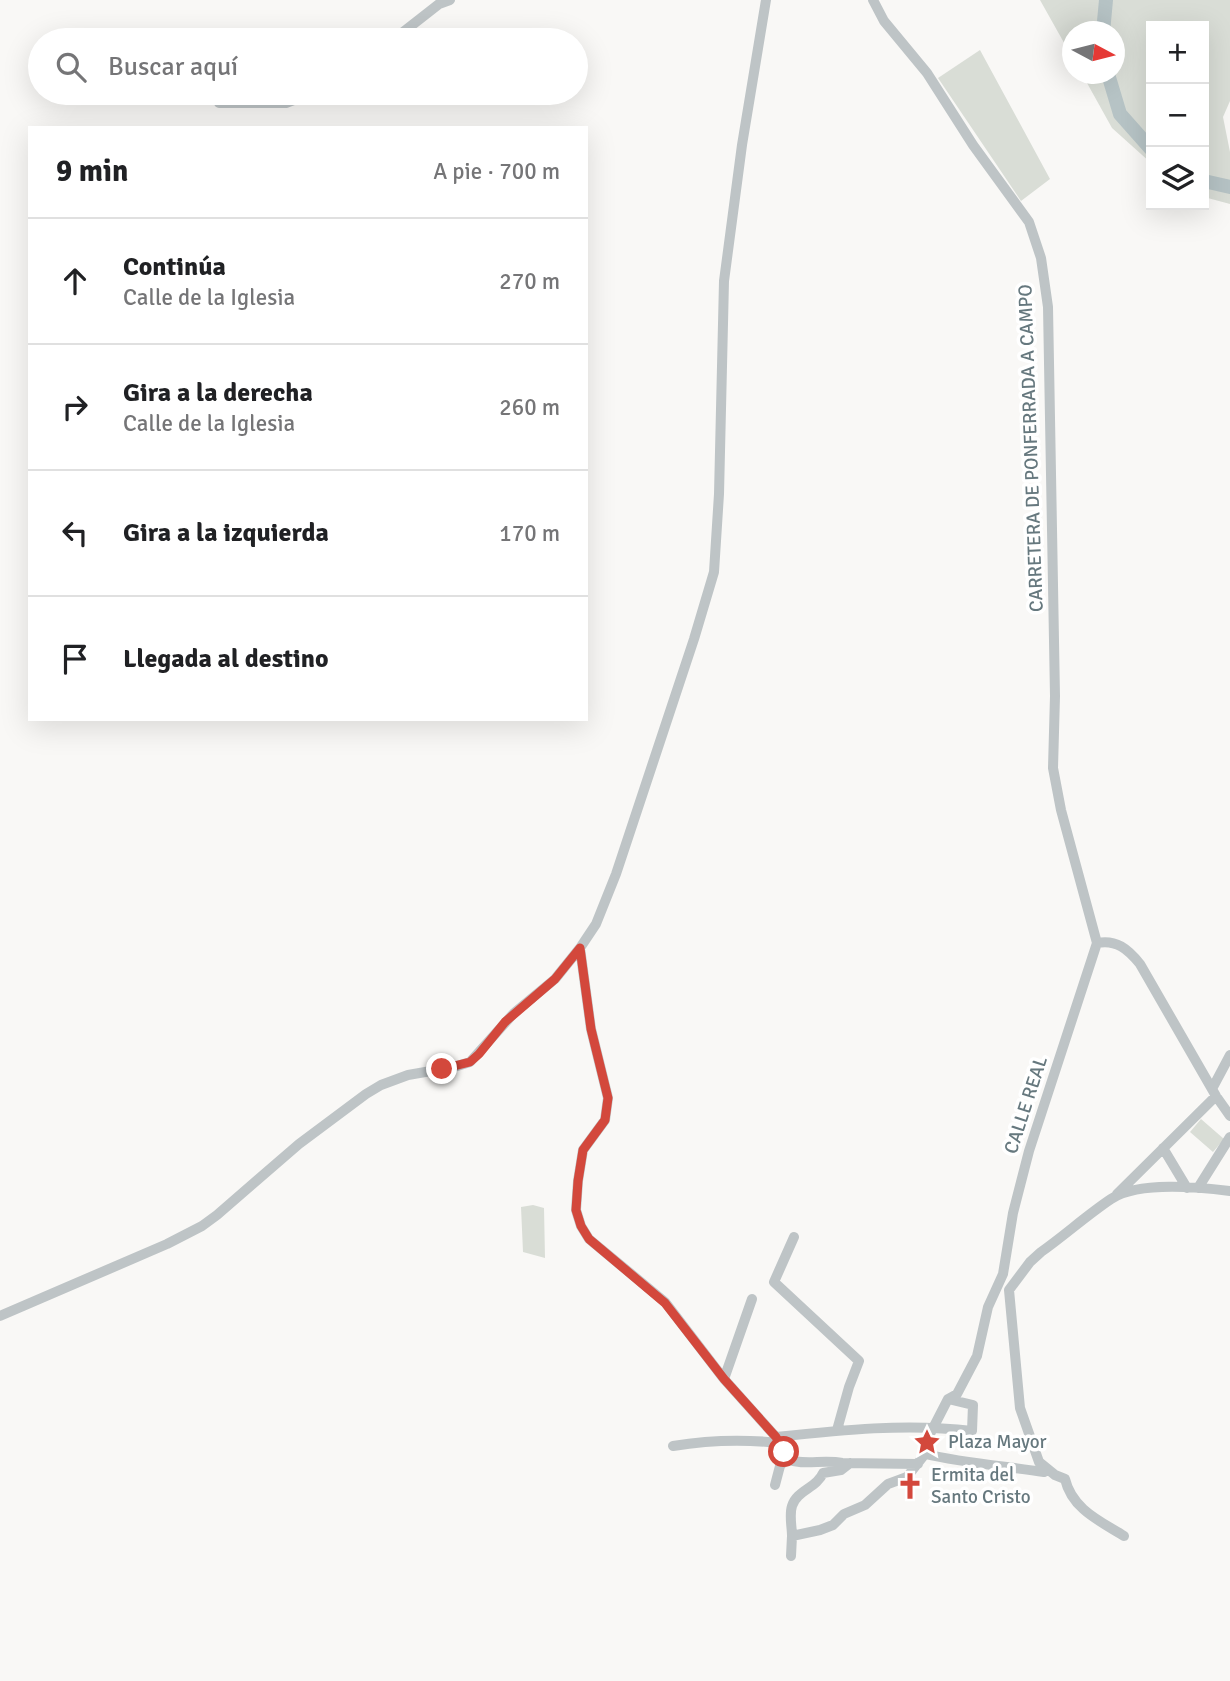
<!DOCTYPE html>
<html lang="es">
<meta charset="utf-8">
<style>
body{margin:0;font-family:Signika,sans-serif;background:#f2f2f2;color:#202124}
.controls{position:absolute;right:21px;top:21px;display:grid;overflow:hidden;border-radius:0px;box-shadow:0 7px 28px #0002}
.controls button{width:63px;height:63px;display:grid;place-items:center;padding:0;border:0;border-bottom:2px solid #e0e0e0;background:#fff;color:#202124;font:35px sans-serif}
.compass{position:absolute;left:1062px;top:21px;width:63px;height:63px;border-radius:50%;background:#fff;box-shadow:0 7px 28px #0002;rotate:97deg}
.stop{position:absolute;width:21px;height:21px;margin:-16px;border:5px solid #d3483c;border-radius:50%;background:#fff}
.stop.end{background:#d3483c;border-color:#fff;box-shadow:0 2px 7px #0008}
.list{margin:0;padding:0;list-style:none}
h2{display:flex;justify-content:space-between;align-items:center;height:91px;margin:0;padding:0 28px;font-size:30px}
h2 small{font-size:23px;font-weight:400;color:#757577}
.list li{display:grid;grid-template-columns:46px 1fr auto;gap:21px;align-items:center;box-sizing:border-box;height:126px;padding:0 28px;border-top:2px solid #e0e0e0}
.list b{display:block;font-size:26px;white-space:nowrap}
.list p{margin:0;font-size:23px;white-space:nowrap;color:#757577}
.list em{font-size:23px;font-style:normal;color:#757577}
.icon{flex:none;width:38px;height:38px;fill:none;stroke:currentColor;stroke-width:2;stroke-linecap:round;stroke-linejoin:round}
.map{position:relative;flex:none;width:1230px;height:1681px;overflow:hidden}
.search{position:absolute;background:#fff;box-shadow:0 7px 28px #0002;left:28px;top:28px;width:560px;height:77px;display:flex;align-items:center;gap:18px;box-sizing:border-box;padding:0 24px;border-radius:38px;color:#757577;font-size:26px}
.panel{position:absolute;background:#fff;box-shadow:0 7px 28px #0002;left:28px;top:126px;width:560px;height:595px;border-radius:0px}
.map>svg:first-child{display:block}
.green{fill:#d9ddd6}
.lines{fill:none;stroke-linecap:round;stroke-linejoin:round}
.river{stroke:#b6c3c5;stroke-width:14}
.minor{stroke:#bec4c6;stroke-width:10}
.route{stroke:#d3483c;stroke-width:9}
.labels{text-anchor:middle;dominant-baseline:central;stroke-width:7;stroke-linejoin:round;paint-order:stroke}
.street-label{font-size:19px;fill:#66787e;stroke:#fff}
.poi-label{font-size:19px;fill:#66787e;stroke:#fff;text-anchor:start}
</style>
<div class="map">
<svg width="1230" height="1681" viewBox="0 0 1230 1681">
<rect width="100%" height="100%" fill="#f9f8f6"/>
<path class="green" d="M1040,0H1230V101L1223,117L1230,152V204L1204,197V26H1151V163L1112,128L1082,74H1114V32H1072V57Z
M980,50L1050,179L1021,201L938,78Z
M1201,1119L1224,1139L1213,1152L1190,1132Z
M533,1205L544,1208L545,1258L523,1252L521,1207Z"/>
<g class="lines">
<path class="river" d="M1103,32L1106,0
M1108,74L1120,114L1151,149
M1204,181L1230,187"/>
<path class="minor" d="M393,40L439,4L450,0
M219,103H286L312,93
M1097,943C1116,939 1128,949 1140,964L1216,1096L1230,1116
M580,948L591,1029L608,1098L605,1120L583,1150L578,1181L576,1210L581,1226L589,1239L665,1302L724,1379L776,1437C841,1430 907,1423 972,1431L973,1405L948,1399
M1212,1089L1230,1055
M1163,1148L1187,1188
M1198,1188L1230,1137
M1117,1194L1216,1096
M794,1237L774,1282L859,1361L849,1387L837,1430
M0,1316L167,1244L202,1226L217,1215L299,1144L366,1094L381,1085L408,1075L454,1067L470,1062L514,1013L555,979L580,948L596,924L616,874L694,639L714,572L719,494L724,281L742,145L766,0
M724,1379L752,1299
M776,1437L786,1459C803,1466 824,1459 842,1463L918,1464
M673,1446C709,1440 743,1439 779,1443
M925,1454C964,1463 1004,1466 1044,1472L1048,1470
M850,1463L841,1470L823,1473C817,1488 797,1490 792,1506C789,1515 792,1527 792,1536L820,1530L833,1525L844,1514L865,1505L888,1484L907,1477L925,1454L930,1434L948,1399L957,1394L977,1356L988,1307L1003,1274L1013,1213L1029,1151L1097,943L1061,810L1053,768L1055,696L1048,307L1041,258L1029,222L973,145L927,73L884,21L873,0
M775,1485L780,1466L786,1459
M1124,1536C1100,1521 1072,1509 1065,1479L1055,1475L1039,1462L1020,1408L1009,1290L1030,1262L1041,1252C1065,1235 1087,1215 1111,1199C1139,1181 1198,1187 1230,1191
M791,1556L792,1536"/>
</g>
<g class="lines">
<path class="route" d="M442,1069L470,1062L479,1054L505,1022L555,979L580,948L591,1029L608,1098L605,1120L583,1150L578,1181L576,1210L581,1226L589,1239L665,1303L724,1379L776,1437L784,1452"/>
</g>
<defs>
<symbol id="sight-bare" viewBox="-9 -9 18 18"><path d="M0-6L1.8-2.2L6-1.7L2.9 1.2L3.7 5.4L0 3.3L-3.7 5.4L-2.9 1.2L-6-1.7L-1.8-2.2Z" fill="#d3483c" stroke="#fff" stroke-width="2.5" paint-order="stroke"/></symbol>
<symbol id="church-bare" viewBox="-9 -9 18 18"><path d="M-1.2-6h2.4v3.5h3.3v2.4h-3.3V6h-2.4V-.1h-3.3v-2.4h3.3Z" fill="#d3483c" stroke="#fff" stroke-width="2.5" paint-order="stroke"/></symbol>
</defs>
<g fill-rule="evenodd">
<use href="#sight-bare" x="908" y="1423" width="38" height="38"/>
<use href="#church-bare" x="891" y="1467" width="38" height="38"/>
</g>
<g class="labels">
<g class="street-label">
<text transform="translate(1031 448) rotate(-92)">CARRETERA DE PONFERRADA A CAMPO</text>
<text transform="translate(1026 1105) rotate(-72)">CALLE REAL</text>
</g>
<g class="poi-label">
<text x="948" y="1442">Plaza Mayor</text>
<text x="931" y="1475">Ermita del<tspan x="931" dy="22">Santo Cristo</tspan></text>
</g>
</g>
</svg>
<div class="controls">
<button>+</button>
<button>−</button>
<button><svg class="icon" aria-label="layers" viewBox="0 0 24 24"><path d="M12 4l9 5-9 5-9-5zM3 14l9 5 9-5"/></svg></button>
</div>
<svg class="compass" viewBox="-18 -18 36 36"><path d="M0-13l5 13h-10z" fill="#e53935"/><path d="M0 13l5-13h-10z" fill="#757577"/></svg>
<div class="stop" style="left:784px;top:1452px"></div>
<div class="stop end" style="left:442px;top:1069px"></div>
<div class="search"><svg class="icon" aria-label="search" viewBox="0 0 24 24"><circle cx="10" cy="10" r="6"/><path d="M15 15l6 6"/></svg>Buscar aquí</div>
<section class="panel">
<h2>9 min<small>A pie · 700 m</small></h2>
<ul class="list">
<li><svg class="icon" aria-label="ahead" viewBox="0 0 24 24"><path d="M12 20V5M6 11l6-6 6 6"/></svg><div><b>Continúa</b><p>Calle de la Iglesia</p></div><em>270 m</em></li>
<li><svg class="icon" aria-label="right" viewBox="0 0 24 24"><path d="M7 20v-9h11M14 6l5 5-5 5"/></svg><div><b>Gira a la derecha</b><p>Calle de la Iglesia</p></div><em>260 m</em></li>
<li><svg class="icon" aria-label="left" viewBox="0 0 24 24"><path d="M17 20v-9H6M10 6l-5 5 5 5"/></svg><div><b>Gira a la izquierda</b></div><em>170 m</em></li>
<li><svg class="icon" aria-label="arrive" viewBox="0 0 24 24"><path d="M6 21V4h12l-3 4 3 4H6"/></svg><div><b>Llegada al destino</b></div></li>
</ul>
</section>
</div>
